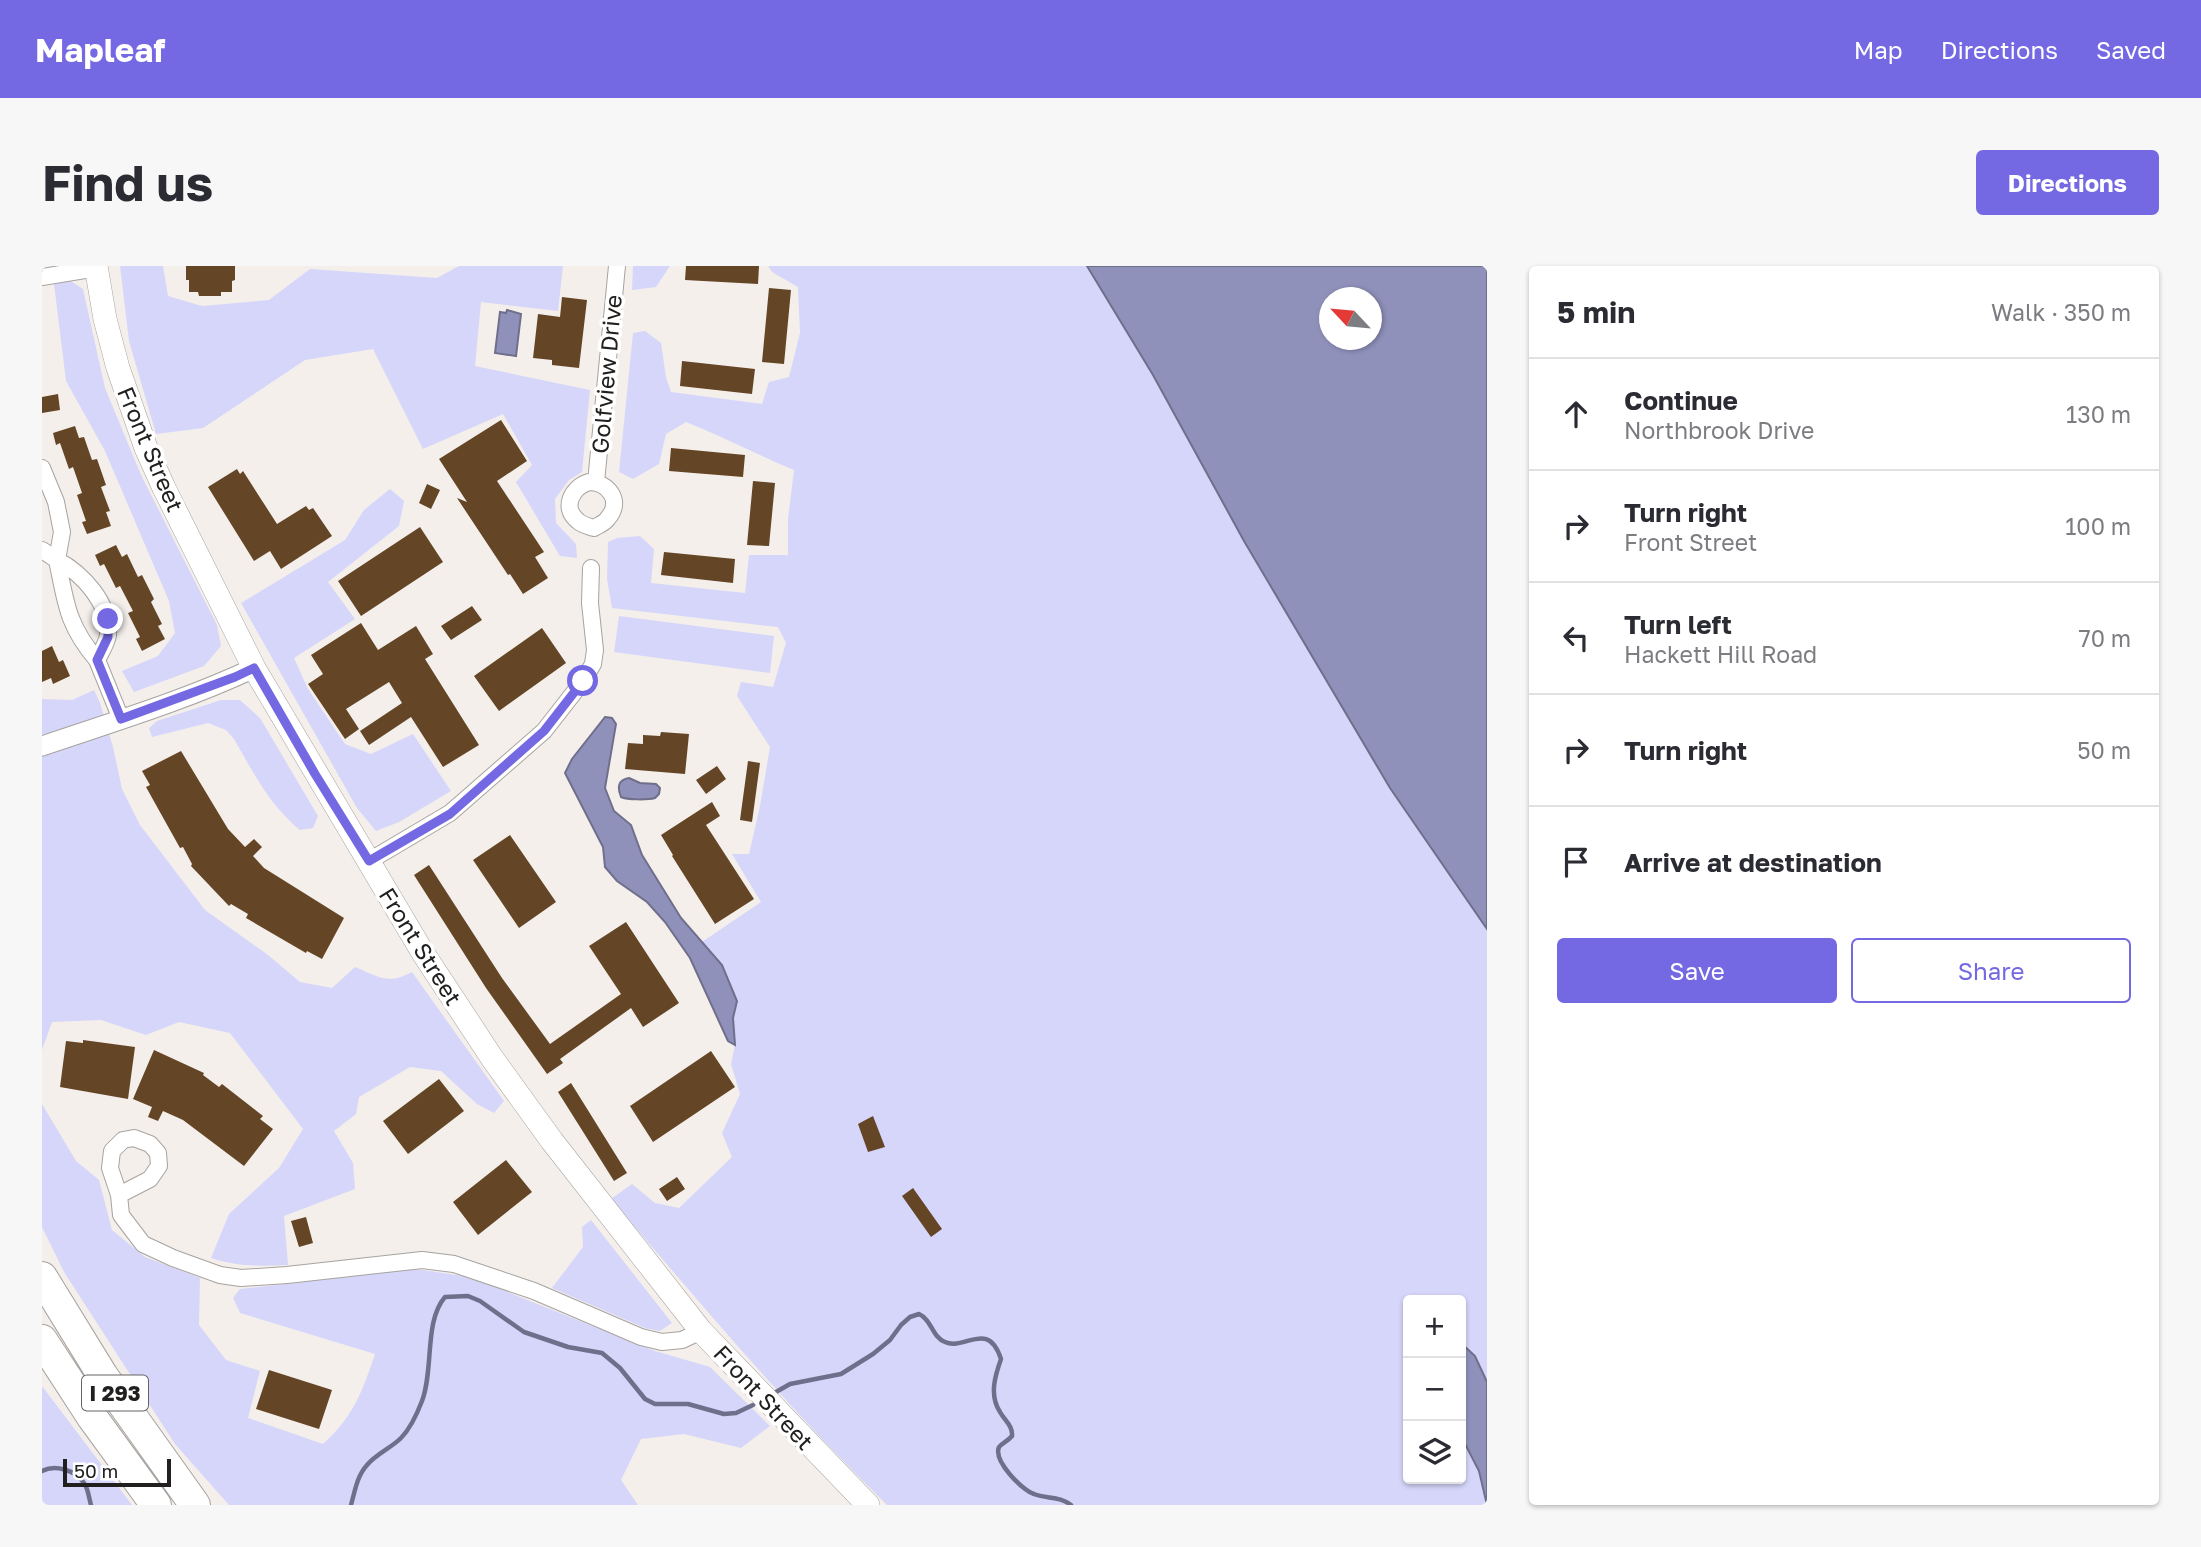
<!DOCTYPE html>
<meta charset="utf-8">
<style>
body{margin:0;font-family:"Golos Text",sans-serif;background:#f7f7f7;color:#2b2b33}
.controls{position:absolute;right:21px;bottom:21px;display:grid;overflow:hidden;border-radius:7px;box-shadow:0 2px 5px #0004}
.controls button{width:63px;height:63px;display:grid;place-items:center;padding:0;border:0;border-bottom:2px solid #e1e1e2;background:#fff;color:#2b2b33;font:35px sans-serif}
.compass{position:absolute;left:1277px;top:21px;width:63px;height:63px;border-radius:50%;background:#fff;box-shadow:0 2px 5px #0004;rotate:296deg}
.scale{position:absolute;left:21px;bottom:18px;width:108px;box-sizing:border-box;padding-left:7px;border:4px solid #22201f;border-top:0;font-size:19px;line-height:24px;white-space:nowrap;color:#22201f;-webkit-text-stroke:5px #fff;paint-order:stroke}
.stop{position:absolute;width:21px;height:21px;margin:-16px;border:5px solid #7468e3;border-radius:50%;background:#fff}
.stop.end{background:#7468e3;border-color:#fff;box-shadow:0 2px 7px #0008}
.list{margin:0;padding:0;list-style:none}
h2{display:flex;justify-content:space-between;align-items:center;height:91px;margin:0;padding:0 28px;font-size:30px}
h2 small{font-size:23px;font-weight:400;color:#7c7c81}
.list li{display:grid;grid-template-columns:46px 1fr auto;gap:21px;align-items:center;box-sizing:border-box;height:112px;padding:0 28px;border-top:2px solid #e1e1e2}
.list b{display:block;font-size:26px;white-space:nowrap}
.list p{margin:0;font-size:23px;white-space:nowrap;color:#7c7c81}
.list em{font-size:23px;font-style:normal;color:#7c7c81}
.actions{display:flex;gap:14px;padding:21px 28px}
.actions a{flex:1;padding:16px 0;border:2px solid #7468e3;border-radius:7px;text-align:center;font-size:24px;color:#7468e3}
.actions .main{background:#7468e3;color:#fff}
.icon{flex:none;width:38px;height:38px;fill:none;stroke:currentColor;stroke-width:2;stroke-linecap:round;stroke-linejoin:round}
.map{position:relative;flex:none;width:1445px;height:1239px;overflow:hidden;border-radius:7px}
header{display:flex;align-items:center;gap:42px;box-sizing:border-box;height:98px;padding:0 35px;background:#7468e3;color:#fff}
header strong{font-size:33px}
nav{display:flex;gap:38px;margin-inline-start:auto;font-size:24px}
.intro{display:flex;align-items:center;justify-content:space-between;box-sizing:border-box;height:168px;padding:0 42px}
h1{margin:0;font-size:49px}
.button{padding:18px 32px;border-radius:7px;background:#7468e3;color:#fff;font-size:24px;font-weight:700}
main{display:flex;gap:42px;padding:0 42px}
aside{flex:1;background:#fff;border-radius:7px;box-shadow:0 2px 5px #0004}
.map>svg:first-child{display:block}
.green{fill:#d5d6fa;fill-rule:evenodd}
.water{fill:#9091bb;stroke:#6f6f8c;stroke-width:2;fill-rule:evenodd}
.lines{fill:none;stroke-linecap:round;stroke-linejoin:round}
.stream{stroke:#6f6f8c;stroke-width:4.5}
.building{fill:#644526}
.minor-casing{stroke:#a7a39f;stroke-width:18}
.tertiary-casing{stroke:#a7a39f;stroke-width:21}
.secondary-casing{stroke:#a7a39f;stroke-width:24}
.motorway-casing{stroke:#a7a39f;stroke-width:32}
.minor{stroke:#fff;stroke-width:16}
.tertiary{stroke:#fff;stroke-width:19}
.secondary{stroke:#fff;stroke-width:23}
.motorway{stroke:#fff;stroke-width:30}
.route{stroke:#7468e3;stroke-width:9}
.labels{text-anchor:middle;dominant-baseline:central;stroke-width:7;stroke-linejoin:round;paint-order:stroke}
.shield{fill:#fff;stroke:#646362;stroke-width:2}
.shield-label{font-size:21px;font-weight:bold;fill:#22201f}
.street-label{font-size:23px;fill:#22201f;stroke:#fff}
</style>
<header>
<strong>Mapleaf</strong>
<nav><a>Map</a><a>Directions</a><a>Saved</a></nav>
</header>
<div class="intro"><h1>Find us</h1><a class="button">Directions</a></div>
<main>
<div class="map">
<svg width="1445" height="1239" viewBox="0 0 1445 1239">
<rect width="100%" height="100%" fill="#f4efeb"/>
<path class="green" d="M78,0H121L126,30L160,40L227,34L268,3L395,12L417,0H521L516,45L439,36L433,100L548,124L540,206L527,214L513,233L514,257L534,278L535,292L518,290L474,216L490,199L461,148L381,183L331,83L263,94L161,162L114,168L87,75Z
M591,0H628L614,21L590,24Z
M726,0H1045L1111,109L1202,275L1445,663V1239H845C747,1143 658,1037 569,933L590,918L613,937L637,942L690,891L680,867L698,828L689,798L693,779L691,752L695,735L680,699L660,676L719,636L690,588H707L718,540L728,481L695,430L699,416L731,421L744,377L736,361L570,342L565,313L566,276L575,272L598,270L612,283L609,317L703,327L707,289H746V253L752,204C716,189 681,171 644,156L624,168L617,198L591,213L577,206L591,67L603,65L619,77L624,111L629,126L720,138L727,116L747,111L758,67L756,21L730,6ZM1366,1034H1419V1213H1366Z
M27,14L41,23L63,122L99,209L175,359L179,380L162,400L92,426L80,405L116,390L133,367L127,335L63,185L24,115L12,18Z
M348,223L362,235L357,260L286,316L313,353L252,392L266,423L303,478L329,488L371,468L409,525L357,556L334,565L315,542L199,337L303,274L322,244Z
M577,350L732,370L728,407L572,386Z
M52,424L58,437L71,481L80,523L98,559L163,644L226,689L258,716L290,722L313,701C337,711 346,719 370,706L462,835L452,847L435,838L399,805L368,801L317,831L314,848L292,865L311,897L313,923L242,950L246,999C219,1000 195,1001 169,992L187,948L237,902L261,863L188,767L137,756L104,769L59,754L10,756L0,784V433L30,434Z
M179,434H198L218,452L276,550L271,562L258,564C228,540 211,506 192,473L184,464L166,457L110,471L107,462L115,455Z
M0,838L34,895L57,914L70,964L103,991L158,1012L157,1059L184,1094L218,1105L206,1152L281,1178C312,1150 320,1126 333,1088L198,1047L191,1032L198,1023L374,1003L428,1011L613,1085L668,1101L728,1160L699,1182L642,1168L599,1173L579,1214L596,1239H187L133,1178L22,1006L0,961Z
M549,954L630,1057L618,1065L603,1062L510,1022L541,981L540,961Z
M0,1120L90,1239H0Z"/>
<path class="water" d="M1045,0H1445V663L1348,522L1202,275L1111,109ZM1288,32H1330V74H1288Z
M465,44L479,48L474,90L453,87L458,46L464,47Z
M563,451L570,452L574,458L563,522L572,545L589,559L600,589L639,652L680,699L695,735L691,752L693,779L686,775L648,692L623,656L605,636L575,615L563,601L561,581L523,507L530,493Z
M587,512L598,517L614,518L618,522L617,528L613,532C606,534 585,534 579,531C575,521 576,514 587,512Z
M1419,1077L1433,1090L1445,1116V1239L1437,1205L1419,1170Z"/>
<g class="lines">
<path class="stream" d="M734,1126L748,1118L799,1108L831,1088L848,1074L859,1059L868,1051L877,1048C890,1054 890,1071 903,1076C923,1085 946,1053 959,1093C953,1110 947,1129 958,1146C963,1155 971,1160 970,1170C966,1175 960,1177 957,1181C951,1195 980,1224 992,1228C1005,1233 1018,1230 1029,1239
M0,1205C13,1198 33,1204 42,1217C46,1222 47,1232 49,1239
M309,1239C313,1225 315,1210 325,1199C334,1188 349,1182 359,1172C369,1162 375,1148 380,1135C392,1103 382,1055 403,1031L426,1030L438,1035L482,1066L526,1081L560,1087L578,1102L603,1133L613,1138H646L682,1148L694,1147L711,1139"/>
</g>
<path class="building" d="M144,0H193V14L190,15V26H179V30H157L156,26H147V14H144Z
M644,0H717L716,18L643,14Z
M727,22L749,24L742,98L720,96Z
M520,31L545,34L537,102L510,99V94L491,92L496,48L518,51Z
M640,95L713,103L710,128L638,120Z
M16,128L18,144L0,147V131Z
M459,154L485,195L455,215L502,286L493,291L506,312L481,328L468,308L466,309L415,232L425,236L397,193Z
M33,160L37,172L42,171L50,194L55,193L64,219L59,221L68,245L64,246L69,260L45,268L40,256L44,255L35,229L40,227L31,201L27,203L18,177L14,179L11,167Z
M629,182L703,189L701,211L627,205Z
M195,203L198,208L201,205L235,258L264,240L267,244L271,242L290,270L239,303L228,285L212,295L166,221Z
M711,215L733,217L727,280L705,279Z
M385,218L398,224L389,243L377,237Z
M378,261L401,296L319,350L296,315Z
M74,279L80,291L85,288L96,311L100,309L112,333L109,336L120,358L116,360L123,373L100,385L94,373L98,371L86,347L91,345L78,320L74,322L62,298L58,300L53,289Z
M622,286L693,293L691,317L619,309Z
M430,340L440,354L409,374L399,360Z
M319,357L336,384L374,360L391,388L383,393L437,479L401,501L369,451L327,479L318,465L360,437L347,416L304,443L317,463L303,473L266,418L281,408L269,389Z
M500,362L524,397L457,445L432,410Z
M10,380L17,396L21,394L28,410L11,418L9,412L0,416V385Z
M619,466L647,468L643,508L583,503L586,477L601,478V469L618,470Z
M139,485L186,563L203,581L212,573L220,581L211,590L222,602L302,652L280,693L265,685L264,687L204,652L206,648L189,638L187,640L149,600L150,598L141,581L138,582L104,521L108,519L100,505Z
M706,495L718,497L710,556L698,554Z
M675,500L684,513L664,528L654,514Z
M670,536L678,550L664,559L712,633L673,658L630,590L631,589L619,569Z
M468,569L514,636L477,662L431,594Z
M387,599L460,712L508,778L579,728L547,680L584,656L637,737L601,761L589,742L518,793L521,797L505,808L444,722L372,609Z
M41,774L93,781L86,833L18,821L24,775L41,777Z
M112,784L162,807L161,809L177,821L180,818L221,850L218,853L231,863L202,900L141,854L121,845L116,855L106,851L110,841L91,833Z
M669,785L693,821L611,876L588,840Z
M397,813L422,845L366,888L341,855Z
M529,817L585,907L572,915L516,826Z
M831,850L843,881L826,886L816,858Z
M464,894L490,926L436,969L411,936Z
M635,911L643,923L625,935L617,923Z
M871,922L900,963L889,971L860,930Z
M264,951L271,977L257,981L249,955Z
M227,1104L290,1124L277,1163L214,1143Z"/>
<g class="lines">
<defs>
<path id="minor" d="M0,11L55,2
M0,202L14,236L20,266L15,294L0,284
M547,216C566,216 581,235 566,252C563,257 557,259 552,262C546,260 540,259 536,255C519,242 530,221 547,216Z
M554,216L575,0
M15,294C40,307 69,338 66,369C65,377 59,386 55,394C25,359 24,337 15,294Z
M55,394L79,453
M327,595L408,547L502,465L541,415L551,398L553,384L548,337L549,302
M77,929L108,913L117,900L116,887L108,878L92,872L81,874L70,885L68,902L77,929L79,949L101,978L131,992L178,1009L199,1012L245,1009L380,994L412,998L492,1025L599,1071L620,1076L640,1074L659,1065"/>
<path id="tertiary" d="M0,480C71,456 144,434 212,402"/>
<path id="secondary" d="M54,0L63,53L76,102L104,182L122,222L212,402L381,687L450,792L510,875L659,1065L826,1239"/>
<path id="motorway" d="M0,1011L61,1110L153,1239
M0,1074L50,1151L114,1239"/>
</defs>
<use href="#minor" class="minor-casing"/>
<use href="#tertiary" class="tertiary-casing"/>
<use href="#secondary" class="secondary-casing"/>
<use href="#motorway" class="motorway-casing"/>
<use href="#minor" class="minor"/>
<use href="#tertiary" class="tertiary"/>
<use href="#secondary" class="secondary"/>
<use href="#motorway" class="motorway"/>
</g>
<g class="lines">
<path class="route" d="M66,353V371L55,394L79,453L193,411L212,402L273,508L327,595L408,548L502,465L541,415"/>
</g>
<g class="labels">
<rect class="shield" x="40" y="1109.5" width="66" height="35" rx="5"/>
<g class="shield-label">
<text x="73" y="1127">I 293</text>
</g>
<g class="street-label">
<text transform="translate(564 108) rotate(-85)">Golfview Drive</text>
<text transform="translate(109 183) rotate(67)">Front Street</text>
<text transform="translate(379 680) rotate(58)">Front Street</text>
<text transform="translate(722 1131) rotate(47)">Front Street</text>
</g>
</g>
</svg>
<div class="controls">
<button>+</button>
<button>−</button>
<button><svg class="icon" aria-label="layers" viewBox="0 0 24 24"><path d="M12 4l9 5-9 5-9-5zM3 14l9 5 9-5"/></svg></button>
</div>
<svg class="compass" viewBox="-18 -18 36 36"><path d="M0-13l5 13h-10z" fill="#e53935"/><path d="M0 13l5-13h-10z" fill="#7c7c81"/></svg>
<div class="scale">50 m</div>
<div class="stop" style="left:541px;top:415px"></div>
<div class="stop end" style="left:66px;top:353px"></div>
</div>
<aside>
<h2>5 min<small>Walk · 350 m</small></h2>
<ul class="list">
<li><svg class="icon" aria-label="ahead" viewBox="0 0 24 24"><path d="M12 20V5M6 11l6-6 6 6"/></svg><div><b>Continue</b><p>Northbrook Drive</p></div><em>130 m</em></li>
<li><svg class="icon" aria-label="right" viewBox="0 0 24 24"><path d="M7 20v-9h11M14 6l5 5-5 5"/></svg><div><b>Turn right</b><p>Front Street</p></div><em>100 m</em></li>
<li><svg class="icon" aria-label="left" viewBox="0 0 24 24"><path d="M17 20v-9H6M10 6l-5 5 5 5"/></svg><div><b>Turn left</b><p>Hackett Hill Road</p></div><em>70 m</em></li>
<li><svg class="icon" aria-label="right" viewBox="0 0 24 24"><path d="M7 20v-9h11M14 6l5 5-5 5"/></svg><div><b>Turn right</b></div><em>50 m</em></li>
<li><svg class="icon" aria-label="arrive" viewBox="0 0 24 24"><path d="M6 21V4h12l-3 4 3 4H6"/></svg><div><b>Arrive at destination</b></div></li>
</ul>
<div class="actions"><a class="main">Save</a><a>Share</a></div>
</aside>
</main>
